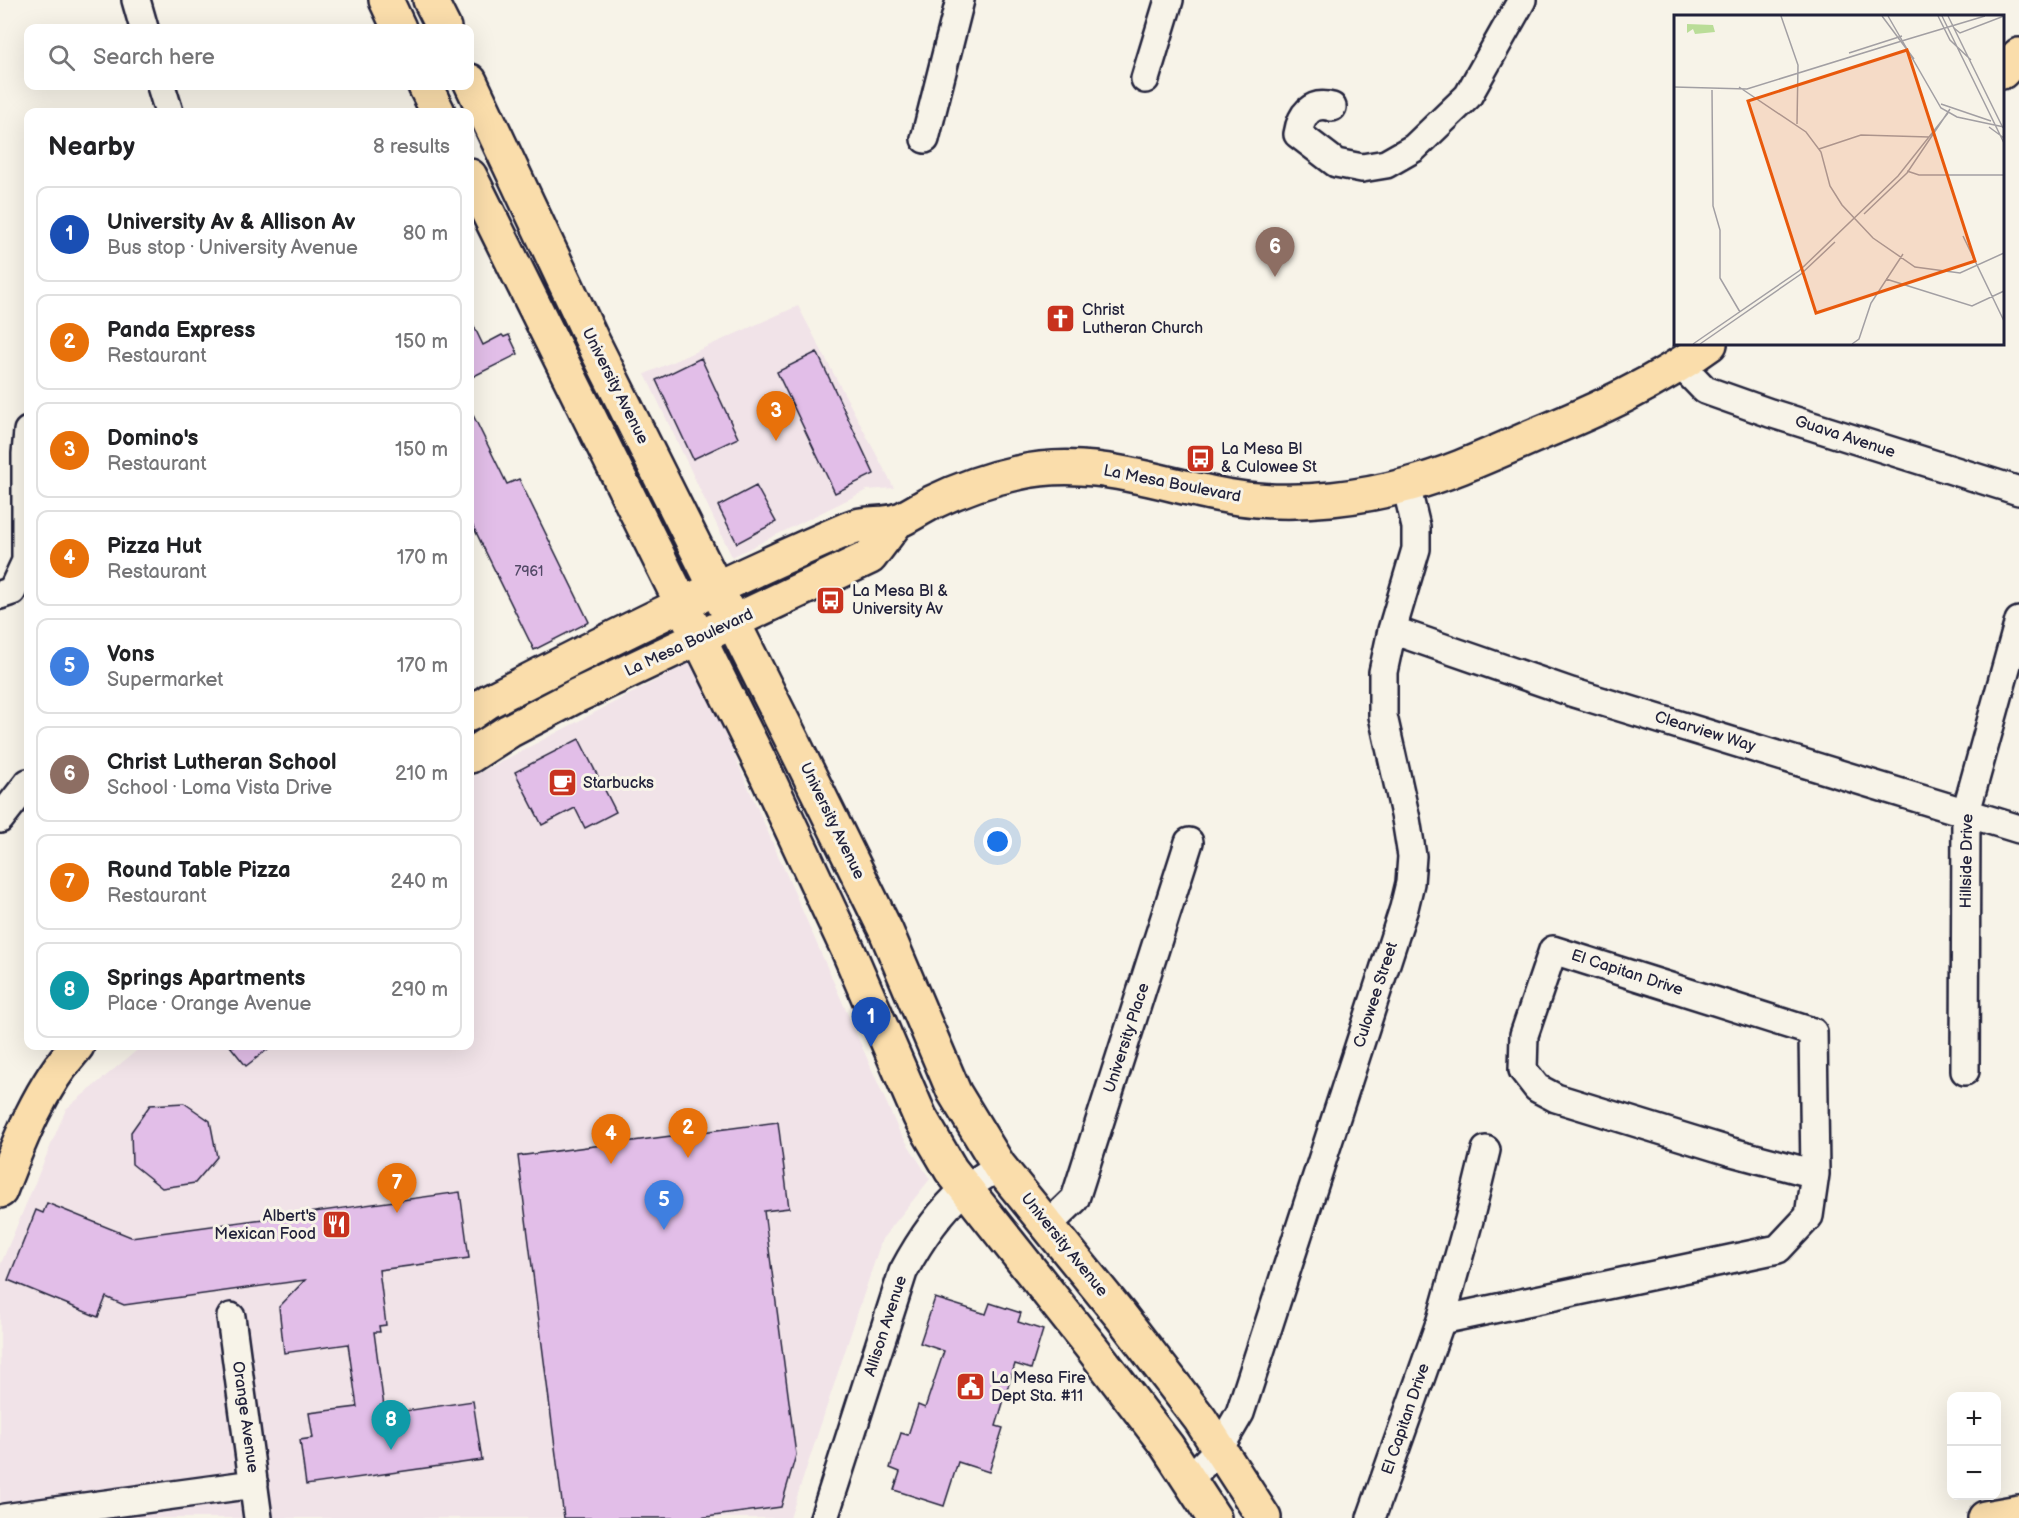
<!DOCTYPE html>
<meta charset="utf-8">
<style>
body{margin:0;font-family:"Balsamiq Sans",sans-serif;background:#f6f6f6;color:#202124}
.controls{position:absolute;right:18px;bottom:18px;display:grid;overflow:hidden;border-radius:12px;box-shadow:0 6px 24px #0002}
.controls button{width:54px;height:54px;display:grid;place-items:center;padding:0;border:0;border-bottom:2px solid #e0e0e0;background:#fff;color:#202124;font:30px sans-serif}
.you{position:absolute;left:998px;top:842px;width:21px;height:21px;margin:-15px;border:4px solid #fff;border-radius:50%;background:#1a73e8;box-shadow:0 0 0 9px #1a73e833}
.badge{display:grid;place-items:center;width:39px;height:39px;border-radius:50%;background:#0b8043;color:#fff;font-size:20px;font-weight:700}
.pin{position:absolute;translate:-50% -50px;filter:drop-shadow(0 2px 3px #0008)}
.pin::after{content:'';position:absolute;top:32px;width:21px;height:18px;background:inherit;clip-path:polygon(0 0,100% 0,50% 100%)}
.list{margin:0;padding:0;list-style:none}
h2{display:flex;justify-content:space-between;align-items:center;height:78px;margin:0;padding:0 24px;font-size:26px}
h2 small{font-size:20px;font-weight:400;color:#757577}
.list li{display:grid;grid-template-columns:39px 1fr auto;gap:18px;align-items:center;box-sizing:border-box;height:96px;margin:0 12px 12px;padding:0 12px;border:2px solid #e0e0e0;border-radius:12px}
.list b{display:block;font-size:22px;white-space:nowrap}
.list p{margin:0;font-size:20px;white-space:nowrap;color:#757577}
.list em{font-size:20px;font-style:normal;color:#757577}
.icon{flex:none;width:33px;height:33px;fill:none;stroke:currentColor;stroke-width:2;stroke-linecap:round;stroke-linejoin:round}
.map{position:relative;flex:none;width:2019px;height:1518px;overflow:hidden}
.search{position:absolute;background:#fff;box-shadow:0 6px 24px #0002;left:24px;top:24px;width:450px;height:66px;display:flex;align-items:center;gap:15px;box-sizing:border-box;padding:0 21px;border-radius:12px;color:#757577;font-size:22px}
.panel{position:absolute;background:#fff;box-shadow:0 6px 24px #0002;left:24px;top:108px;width:450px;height:942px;border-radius:12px}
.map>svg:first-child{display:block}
.built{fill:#f1e3e8}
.building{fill:#e2bee8;stroke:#22223b;stroke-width:1.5}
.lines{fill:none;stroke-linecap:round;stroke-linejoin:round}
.minor-casing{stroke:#22223b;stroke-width:32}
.major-casing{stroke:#22223b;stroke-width:38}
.minor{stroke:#f7f3e8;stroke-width:27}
.major{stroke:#faddab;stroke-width:33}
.labels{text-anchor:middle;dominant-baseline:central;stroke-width:6;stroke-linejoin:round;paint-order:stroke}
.number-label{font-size:14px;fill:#524966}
.poi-label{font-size:16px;fill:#22223b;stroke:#f7f3e8;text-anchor:start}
.street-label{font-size:16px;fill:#22223b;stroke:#f7f3e8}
.inset-road{fill:none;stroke:#a29fa3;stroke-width:1.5}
.view{fill:#e8590c;fill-opacity:0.15;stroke:#e8590c;stroke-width:3}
.inset-edge{fill:none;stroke:#22223b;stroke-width:3}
</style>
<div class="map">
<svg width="2019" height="1518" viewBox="0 0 2019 1518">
<rect width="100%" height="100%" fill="#f7f3e8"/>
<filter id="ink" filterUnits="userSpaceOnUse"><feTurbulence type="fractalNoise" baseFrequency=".0167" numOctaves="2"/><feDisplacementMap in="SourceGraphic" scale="12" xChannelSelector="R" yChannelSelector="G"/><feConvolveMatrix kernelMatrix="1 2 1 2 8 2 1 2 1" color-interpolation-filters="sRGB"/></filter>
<g filter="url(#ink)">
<path class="built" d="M798,306L894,488L867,490L732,557L645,374Z
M693,661L898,1129L930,1179L882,1239L790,1518H0V1266L66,1109L142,1046H470V778Z"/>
<path class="building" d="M470,318L483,345L502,335L504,337L509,335L518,354L470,378Z
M817,352L874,474L835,493L777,372Z
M701,358L738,438L693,459L656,380Z
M470,409L507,484L519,479L589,622L534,650L470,520Z
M756,486L776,522L737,543L718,506Z
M579,739L616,812L585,828L575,808L542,825L515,772Z
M230,1046H272L246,1066Z
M184,1103L210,1121L217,1157L195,1183L162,1188L132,1164L131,1132L150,1105Z
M778,1122L789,1208L764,1211L796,1455L781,1507L699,1518H564L518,1156Z
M460,1192L469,1258L379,1270L386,1325L379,1326L380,1332H374L385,1414L473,1401L482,1460L306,1485L300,1440L313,1438L309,1413L357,1407L348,1344L284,1353L279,1307L305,1280L124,1305L106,1297L98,1317L8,1280L36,1210L43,1213L47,1203L131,1237Z
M935,1298L986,1314L990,1303L1021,1313L1018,1322L1043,1330L1031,1369L1015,1364L996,1426L1003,1428L989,1472L958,1462L944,1506L894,1490L900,1472L890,1468L901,1433L908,1435L918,1405L925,1408L944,1351L920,1343Z"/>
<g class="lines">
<defs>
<path id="minor" d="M136,0L144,28
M1145,79L1169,0
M161,86L169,112
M1332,107C1311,101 1301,115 1298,134L1336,163L1362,168L1386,164L1414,148L1468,96L1522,0
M925,139L960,0
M1681,365L1705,390L1770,413L2019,491
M0,595L12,591L26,561V454L28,431
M1392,630L1571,692L2019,829
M0,819L28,783
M1965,1071L1966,812L2019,621
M1048,1225L1075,1199L1189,842
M231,1317L258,1518
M1441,1320L1778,1249L1809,1216L1815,1174L1813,1032L1553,950L1524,1035L1523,1070L1537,1088L1556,1098L1732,1152L1815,1174
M1189,1479L1219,1449L1240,1413L1404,908L1410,883L1412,856L1406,819L1383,716V672L1392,630L1416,549V527L1406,485
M4,1518L254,1484
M824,1518L903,1272C919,1242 939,1212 964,1190C975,1181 988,1174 999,1166
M1371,1518L1441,1320L1469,1220L1486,1150"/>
<path id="major" d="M386,0L399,28
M430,0L444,28
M2002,72L2019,55
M470,81L593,342L793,742L886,931L954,1092L999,1166L1121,1316L1200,1419L1264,1518
M425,86L438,112
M470,176L767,776L848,950L920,1117L951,1170L1092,1348L1167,1446L1214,1518
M470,714L489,701C607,640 727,580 850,528C866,521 886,526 902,519C912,514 921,508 931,503C958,490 988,479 1017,473C1102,453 1175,493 1257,500C1306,504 1360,498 1407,485C1452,473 1494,453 1536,435C1597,410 1657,383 1710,344
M470,756L509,731L576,696L870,557L898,520
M0,1191C20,1139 40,1087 77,1046
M1985,1518L2019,1512"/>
</defs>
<use href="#minor" class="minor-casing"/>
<use href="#major" class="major-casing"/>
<use href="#minor" class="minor"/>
<use href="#major" class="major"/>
</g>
</g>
<defs>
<symbol id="church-square" viewBox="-11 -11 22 22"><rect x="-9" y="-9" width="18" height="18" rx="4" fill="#c8321e" stroke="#f7f3e8"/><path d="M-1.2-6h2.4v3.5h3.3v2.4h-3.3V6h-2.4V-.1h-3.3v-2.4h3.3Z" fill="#fff"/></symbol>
<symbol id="bus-square" viewBox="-11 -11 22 22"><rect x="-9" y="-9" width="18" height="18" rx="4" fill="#c8321e" stroke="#f7f3e8"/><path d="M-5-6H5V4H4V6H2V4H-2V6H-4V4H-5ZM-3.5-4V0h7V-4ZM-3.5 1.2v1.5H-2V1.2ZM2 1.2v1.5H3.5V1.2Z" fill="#fff"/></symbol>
<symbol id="cafe-square" viewBox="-11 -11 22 22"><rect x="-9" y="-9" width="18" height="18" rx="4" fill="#c8321e" stroke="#f7f3e8"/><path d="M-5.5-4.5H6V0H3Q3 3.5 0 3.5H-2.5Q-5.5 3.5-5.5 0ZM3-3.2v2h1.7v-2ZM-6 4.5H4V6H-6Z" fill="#fff"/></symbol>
<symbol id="restaurant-square" viewBox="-11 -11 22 22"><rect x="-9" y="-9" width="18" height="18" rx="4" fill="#c8321e" stroke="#f7f3e8"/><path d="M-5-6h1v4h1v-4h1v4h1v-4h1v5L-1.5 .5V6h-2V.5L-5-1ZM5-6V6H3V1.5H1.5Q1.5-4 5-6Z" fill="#fff"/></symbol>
<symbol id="civic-square" viewBox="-11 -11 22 22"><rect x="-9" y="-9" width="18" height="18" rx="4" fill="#c8321e" stroke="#f7f3e8"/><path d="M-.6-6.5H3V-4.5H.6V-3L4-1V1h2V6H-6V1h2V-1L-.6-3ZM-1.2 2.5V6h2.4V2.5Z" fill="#fff"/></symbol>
</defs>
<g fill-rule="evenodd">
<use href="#church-square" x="1044" y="302" width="33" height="33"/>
<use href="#bus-square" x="1184" y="442" width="33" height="33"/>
<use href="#bus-square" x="814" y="584" width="33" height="33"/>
<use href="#cafe-square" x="546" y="766" width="33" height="33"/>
<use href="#restaurant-square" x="320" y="1208" width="33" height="33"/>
<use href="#civic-square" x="954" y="1370" width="33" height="33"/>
</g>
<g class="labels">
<g class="number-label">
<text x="529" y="571">7961</text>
</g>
<g class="poi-label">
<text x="1082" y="310">Christ<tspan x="1082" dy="18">Lutheran Church</tspan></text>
<text x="1221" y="449">La Mesa Bl<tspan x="1221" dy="18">&amp; Culowee St</tspan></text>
<text x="852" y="591">La Mesa Bl &amp;<tspan x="852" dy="18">University Av</tspan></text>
<text x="583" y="783">Starbucks</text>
<text x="316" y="1216" text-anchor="end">Albert's<tspan x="316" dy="18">Mexican Food</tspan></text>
<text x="991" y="1378">La Mesa Fire<tspan x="991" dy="18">Dept Sta. #11</tspan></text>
</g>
<g class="street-label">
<text transform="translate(615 386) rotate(63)">University Avenue</text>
<text transform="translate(1845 437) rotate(18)">Guava Avenue</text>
<text transform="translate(1172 484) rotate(11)">La Mesa Boulevard</text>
<text transform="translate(689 643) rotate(-25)">La Mesa Boulevard</text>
<text transform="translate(1705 732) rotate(17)">Clearview Way</text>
<text transform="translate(832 821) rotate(64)">University Avenue</text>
<text transform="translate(1967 861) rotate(-89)">Hillside Drive</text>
<text transform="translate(1627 973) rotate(18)">El Capitan Drive</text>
<text transform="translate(1376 995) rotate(-72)">Culowee Street</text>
<text transform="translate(1127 1038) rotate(-72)">University Place</text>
<text transform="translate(1064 1245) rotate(51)">University Avenue</text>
<text transform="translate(886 1326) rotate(-72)">Allison Avenue</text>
<text transform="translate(245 1417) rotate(82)">Orange Avenue</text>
<text transform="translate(1406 1419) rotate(-71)">El Capitan Drive</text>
</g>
</g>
<g transform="translate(1674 15)">
<rect width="330" height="330" fill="#f7f3e8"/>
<path d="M13,9L39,10L41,17L21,19L19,14L13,18Z" fill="#badd98"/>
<path class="inset-road" d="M107,1L124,50L123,109M208,1L240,44M214,1L267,93L283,102L330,112M264,1L276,25L297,45M268,1L330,128M274,1L329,113M280,13L286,18L330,1M231,25L311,1M175,38L228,21M0,72L73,74L231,25M65,72L132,117L147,137L156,171L168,190L199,223L241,252L286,258L330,238M38,75L39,191L46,215V263L66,297M267,89L317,106M315,112L330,123M145,134L187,120L255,122M233,156L245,160H330M190,199L233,158L276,94M289,221L330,306M212,264L298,291L330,276M19,329L125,256L224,161L274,98M26,329L127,259L161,227M178,329L185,324L197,288L229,239"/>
<path class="view" d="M233,35L301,246L142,298L74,86Z"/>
<rect width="330" height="330" class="inset-edge"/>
</g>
</svg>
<div class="controls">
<button>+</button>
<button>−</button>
</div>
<div class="you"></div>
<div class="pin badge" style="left:871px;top:1047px;background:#1a4fb4">1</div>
<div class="pin badge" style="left:688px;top:1158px;background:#e8710a">2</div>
<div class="pin badge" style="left:776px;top:441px;background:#e8710a">3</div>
<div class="pin badge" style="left:611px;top:1164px;background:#e8710a">4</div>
<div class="pin badge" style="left:664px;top:1230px;background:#3f7fe0">5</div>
<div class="pin badge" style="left:1275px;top:277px;background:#8d6e63">6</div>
<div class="pin badge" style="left:397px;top:1213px;background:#e8710a">7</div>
<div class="pin badge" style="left:391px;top:1450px;background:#0f9aa8">8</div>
<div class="search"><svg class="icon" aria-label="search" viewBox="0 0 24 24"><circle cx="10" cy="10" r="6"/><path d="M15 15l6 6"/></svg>Search here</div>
<section class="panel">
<h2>Nearby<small>8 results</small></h2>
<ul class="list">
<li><span class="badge" style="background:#1a4fb4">1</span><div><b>University Av &amp; Allison Av</b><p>Bus stop · University Avenue</p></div><em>80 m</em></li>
<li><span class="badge" style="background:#e8710a">2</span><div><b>Panda Express</b><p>Restaurant</p></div><em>150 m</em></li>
<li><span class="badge" style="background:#e8710a">3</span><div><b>Domino's</b><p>Restaurant</p></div><em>150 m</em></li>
<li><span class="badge" style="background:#e8710a">4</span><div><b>Pizza Hut</b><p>Restaurant</p></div><em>170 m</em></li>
<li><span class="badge" style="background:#3f7fe0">5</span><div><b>Vons</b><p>Supermarket</p></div><em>170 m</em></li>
<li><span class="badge" style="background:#8d6e63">6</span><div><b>Christ Lutheran School</b><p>School · Loma Vista Drive</p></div><em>210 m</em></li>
<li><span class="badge" style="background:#e8710a">7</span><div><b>Round Table Pizza</b><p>Restaurant</p></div><em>240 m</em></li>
<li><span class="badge" style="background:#0f9aa8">8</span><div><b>Springs Apartments</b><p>Place · Orange Avenue</p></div><em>290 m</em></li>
</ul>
</section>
</div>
